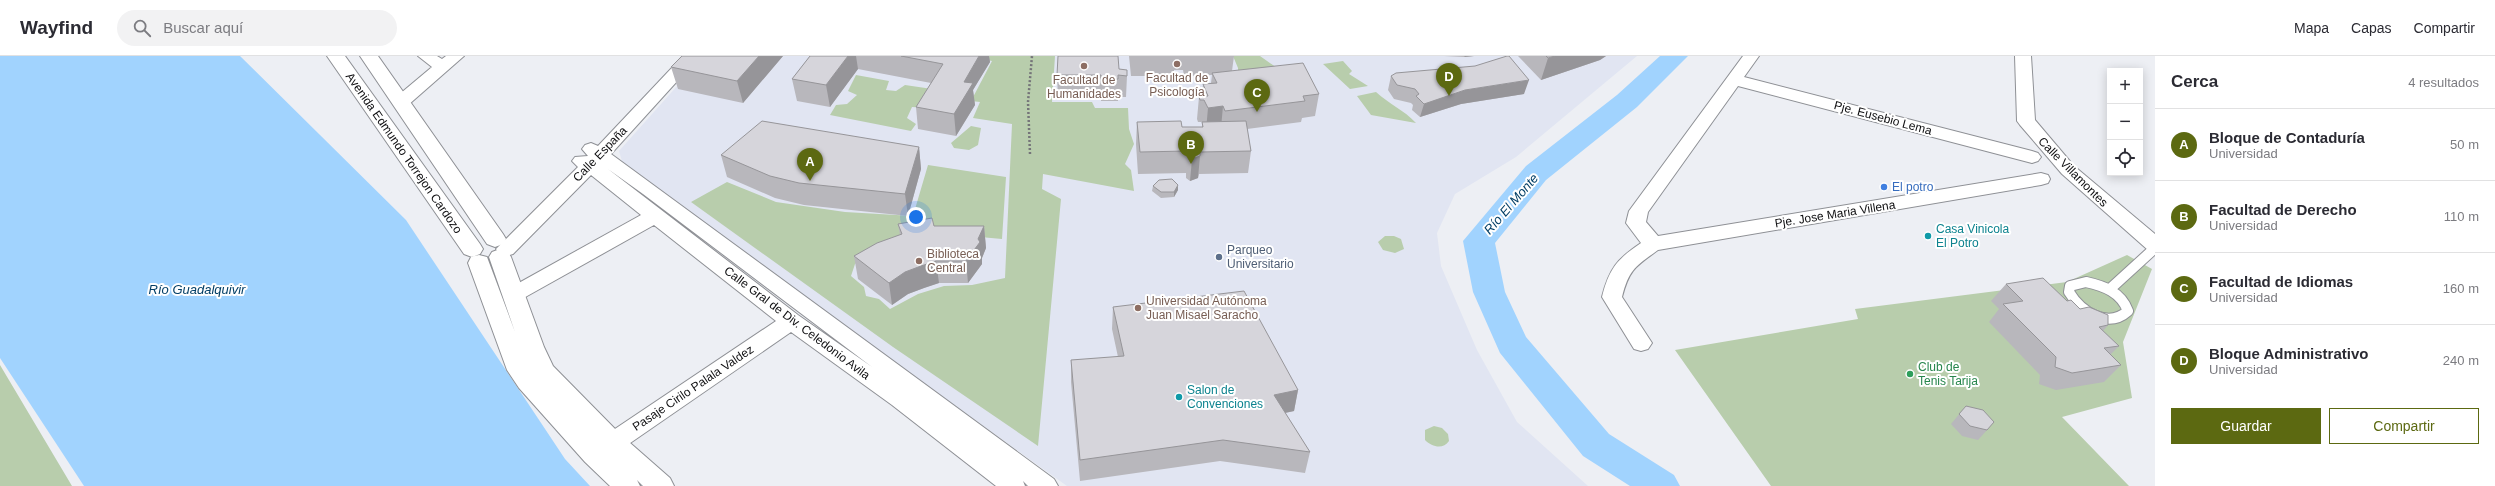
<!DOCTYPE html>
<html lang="es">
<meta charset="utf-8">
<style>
body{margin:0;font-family:Helvetica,sans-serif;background:#f2f2f3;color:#2b2b33}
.controls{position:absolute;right:12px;top:12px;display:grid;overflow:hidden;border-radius:0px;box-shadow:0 2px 10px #0003}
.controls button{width:36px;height:36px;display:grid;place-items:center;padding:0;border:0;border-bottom:1px solid #e1e1e2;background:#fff;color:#2b2b33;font:20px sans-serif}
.you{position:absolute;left:916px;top:161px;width:14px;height:14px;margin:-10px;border:3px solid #fff;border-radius:50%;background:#1a73e8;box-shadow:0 0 0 6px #1a73e833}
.badge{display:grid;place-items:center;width:26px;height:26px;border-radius:50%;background:#5c6911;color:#fff;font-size:13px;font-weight:700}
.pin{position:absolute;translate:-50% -33px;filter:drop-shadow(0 1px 2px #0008)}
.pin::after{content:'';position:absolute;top:21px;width:14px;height:12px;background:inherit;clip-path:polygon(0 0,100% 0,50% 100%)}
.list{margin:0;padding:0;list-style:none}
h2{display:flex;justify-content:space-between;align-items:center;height:52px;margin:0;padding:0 16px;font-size:17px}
h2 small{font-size:13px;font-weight:400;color:#7c7c81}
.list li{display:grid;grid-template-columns:26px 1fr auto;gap:12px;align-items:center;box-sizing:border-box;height:72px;padding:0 16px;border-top:1px solid #e1e1e2}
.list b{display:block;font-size:15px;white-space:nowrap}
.list p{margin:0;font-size:13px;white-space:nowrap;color:#7c7c81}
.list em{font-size:13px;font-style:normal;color:#7c7c81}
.actions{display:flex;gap:8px;padding:12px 16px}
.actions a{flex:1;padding:9px 0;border:1px solid #5c6911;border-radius:0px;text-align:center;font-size:14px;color:#5c6911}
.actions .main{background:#5c6911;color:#fff}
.icon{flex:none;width:22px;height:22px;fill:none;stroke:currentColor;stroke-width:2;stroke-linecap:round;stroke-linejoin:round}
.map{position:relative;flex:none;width:2155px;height:430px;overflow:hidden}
header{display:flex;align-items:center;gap:24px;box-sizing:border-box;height:56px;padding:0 20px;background:#fff;border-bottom:1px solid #e1e1e2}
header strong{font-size:19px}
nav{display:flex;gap:22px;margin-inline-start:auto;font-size:14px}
.search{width:280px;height:36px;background:#f2f2f3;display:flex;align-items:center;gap:10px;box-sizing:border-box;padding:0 14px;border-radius:22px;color:#7c7c81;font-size:15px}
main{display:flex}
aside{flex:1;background:#fff}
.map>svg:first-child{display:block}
.built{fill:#e1e5f2}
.green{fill:#b8cdac}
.water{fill:#a1d3fe}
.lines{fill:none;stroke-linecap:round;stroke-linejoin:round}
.river{fill:#a1d3fe;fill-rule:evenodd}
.service-casing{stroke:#8e9095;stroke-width:12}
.minor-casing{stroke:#8e9095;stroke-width:2}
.tertiary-casing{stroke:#8e9095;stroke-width:2}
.path{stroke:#757579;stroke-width:2.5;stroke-dasharray:2 2;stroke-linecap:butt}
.service{stroke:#fff;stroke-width:10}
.minor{fill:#fff;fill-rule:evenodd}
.tertiary{fill:#fff;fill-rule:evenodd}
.wall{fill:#b8b7bc}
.shaded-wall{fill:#969599}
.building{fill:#d6d5db;stroke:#969599}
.education-dot{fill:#8d6e63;stroke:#fff;stroke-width:1.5}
.shop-dot{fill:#3f7fe0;stroke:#fff;stroke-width:1.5}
.culture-dot{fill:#0f9aa8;stroke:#fff;stroke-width:1.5}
.service-dot{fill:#5c6f8a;stroke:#fff;stroke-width:1.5}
.leisure-dot{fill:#2e9e5b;stroke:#fff;stroke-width:1.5}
.labels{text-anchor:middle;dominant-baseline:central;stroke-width:4;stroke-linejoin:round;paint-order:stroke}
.education-label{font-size:12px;fill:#785e54;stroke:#fff}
.street-label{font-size:12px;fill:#0e0e10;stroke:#fff}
.shop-label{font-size:12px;fill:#366cbe;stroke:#fff;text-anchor:start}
.culture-label{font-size:12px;fill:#0d838f;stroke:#fff;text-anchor:start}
.service-label{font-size:12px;fill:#4e5e75;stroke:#fff;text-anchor:start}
.leisure-label{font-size:12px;fill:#27864d;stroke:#fff;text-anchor:start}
.water-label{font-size:13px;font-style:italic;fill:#033f66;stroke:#fff}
</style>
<header>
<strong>Wayfind</strong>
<div class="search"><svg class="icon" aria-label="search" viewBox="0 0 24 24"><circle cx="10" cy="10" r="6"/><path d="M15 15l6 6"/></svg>Buscar aquí</div>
<nav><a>Mapa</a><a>Capas</a><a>Compartir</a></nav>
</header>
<main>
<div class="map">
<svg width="2155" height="430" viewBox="0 0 2155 430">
<rect width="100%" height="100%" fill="#edeff4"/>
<path class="built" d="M704,0H1637L1516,101L1455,138L1437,177L1441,210L1477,294L1517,366L1588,430H1067L624,112L619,95Z"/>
<path class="green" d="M967,0H1055L1052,46H1092L1095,52H1128L1129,73L1134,88L1125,108L1131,114L1134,135L1043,118L1042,133L1061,143L1038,390L893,291L691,146L727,126L776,146L845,156L913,160L928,109L1006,121L1002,183L969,180L869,197L855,208L851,220L864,231L866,240L879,243L890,253L918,238L944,230L972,229L1005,222L1012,68L973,62L980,46L971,45L992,5Z
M1233,0H1260L1280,14L1238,19V12Z
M1343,5L1352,15L1349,18L1368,30L1350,33L1323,8Z
M856,19L889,25L886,34L896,35L905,29L939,34L928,52L912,51L907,62L916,68L911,75L830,59L836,49L847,48L857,39L848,35Z
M1376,36C1389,48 1404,54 1416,67L1371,59L1357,40Z
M971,70L981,72L978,89L969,94L954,92L951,87Z
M1385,180H1394L1401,183L1404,193L1395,197L1383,194L1378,186Z
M2127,199L2152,213L2123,286L2132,342L2062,361L2129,430H1771L1675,294L1858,263L1855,253L2067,226Z
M0,309L72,430H0Z
M1434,370L1442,372L1448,378L1449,385C1443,394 1432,391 1425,384V374Z"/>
<path class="water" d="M0,0H240L406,164L565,403L590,430H84L0,302Z"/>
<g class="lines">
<path class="river" d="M1660,0H1688L1637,51L1546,124L1495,187L1505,236L1526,281L1609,378L1674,419L1680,430H1630L1583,400L1500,297L1473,236L1463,185L1526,110L1617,39Z"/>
<defs>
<path id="service" d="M2086,226C2104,230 2121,236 2128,255C2108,273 2081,256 2069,236L2070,230Z
M2110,233L2155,192"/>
<path id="minor" d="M418,0H437L442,3L446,0H464L407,50H395L392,46L395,42L432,11Z
M683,0H700L611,98L1054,423L1058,430H1028L1023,425L1025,430H996L892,349L791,276L607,403L599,405L591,403L588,396L591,389L776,265L654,169L520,244L513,246L506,244L503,239L506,234L641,159L591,119L513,198L506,200L499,198L496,193L578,111L572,105L575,101L588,100L582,93L585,89L591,87L598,90ZM608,113L643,138L872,311L798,259Z
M1743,0H1759L1744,21L2032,95L2038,97L2041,101L2038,105L2032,107L1738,30L1648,156L1646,166L1658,180L2041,117L2048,119L2050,123L2048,127L2041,129L1658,194C1636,210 1629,213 1622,241L1652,287L1648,293L1641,295L1634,293L1602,241C1609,213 1617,203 1641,187L1626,167L1629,155Z
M2015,0H2031L2035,64L2074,110L2155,178V196L2148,194L2062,118L2020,69L2017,65Z"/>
<path id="tertiary" d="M327,0H345L480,188L483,193L480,198L472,201L464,198Z
M360,0H378L503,178L506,183L503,188L495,191L487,188Z
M500,193L508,196L511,201L544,291L553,310L621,379L670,422L674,430H643L637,424L640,430H610L585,406L519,332L507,314L468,207L471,201L479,199L487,201L515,276L489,201L492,196Z"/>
</defs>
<use href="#service" class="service-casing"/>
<use href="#minor" class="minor-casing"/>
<use href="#tertiary" class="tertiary-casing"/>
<path class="path" d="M1030,98L1028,46L1032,0"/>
<use href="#service" class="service"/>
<use href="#minor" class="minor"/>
<use href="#tertiary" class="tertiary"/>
</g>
<path class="wall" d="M783,0L743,47L678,33L671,11Z
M810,0H989L990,6L973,34L975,49L956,80L918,73L916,51L931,27L858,13L830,51L797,45L792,23Z
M1129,0H1234L1232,15L1319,38L1315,60L1302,62L1301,66L1247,73L1251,95L1248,117L1199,118L1198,122L1190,125L1186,122V117L1138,118L1136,88L1137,66L1182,71H1202V66H1198L1197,63L1199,41H1202L1203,28L1211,27L1212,19L1184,20L1183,14H1174V20H1131Z
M1444,0H1474L1464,1Z
M1518,0H1606L1600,4L1541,24Z
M1119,13L1127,20L1126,41H1118V45H1101V41H1058L1057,19Z
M1391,20L1524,38L1461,48L1420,61L1412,54L1413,49L1411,47L1394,43L1388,34Z
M919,91L921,113L908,160L804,149L775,142L727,121L721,99Z
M1178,129V134L1174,141L1161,142L1152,135L1153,130Z
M898,168L934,170H984L986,192L982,202V208L968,227H939L924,232L908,238L892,249L858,223L854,200L900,179Z
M2006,228L2067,245L2108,269L2103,275L2119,290L2110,299L2121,309L2104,326L2056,334L2039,328L2040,319L1989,266L1999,253L1991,245Z
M1113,251L1298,334L1294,355L1285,357L1310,396L1305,417L1220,405L1080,425L1071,326V304L1118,301L1112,273Z
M1966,350L1987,374L1978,384L1962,380L1951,368Z"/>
<path class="shaded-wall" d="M759,0H783L743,47L737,25Z
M848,0H856L858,13L830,51L826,29Z
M979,0H989L990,6L973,34L975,49L956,80L954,58L964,26Z
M1465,0H1474L1464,1Z
M1555,0H1606L1600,4L1541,24L1548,2Z
M1529,24L1524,38L1461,48L1420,61L1424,48L1465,34Z
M1223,50L1221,72L1206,74L1208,52Z
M919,91L921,113L908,160L905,138Z
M1200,100L1198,122L1190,125L1192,103Z
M1178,129V134L1174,141V136Z
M984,170L986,192L982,202V208L968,227L966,205Z
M936,205L939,227L924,232L908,238L892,249L889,227L905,216L921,210Z
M1298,334L1294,355L1270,360L1274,339Z"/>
<path class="building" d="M682,0H759L737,25L671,11Z
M810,0H848L826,29L792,23Z
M901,0H979L964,26L973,27L954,58L916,51L943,8Z
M1058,0H1118L1119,13L1127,14V20L1118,19V23H1101V19H1057Z
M1507,0H1509L1529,24L1465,34L1424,48L1416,40L1419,38L1415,33L1397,29L1391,20L1396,17L1475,10Z
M1546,0H1555L1548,2Z
M1303,7L1319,38L1303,40L1305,45L1225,55L1223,50L1208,52L1204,44H1200L1199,41L1208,40L1203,28L1217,27L1212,17Z
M762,65L919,91L905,138L799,127L770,120L721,99Z
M1181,65L1182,71H1203L1202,66L1246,65L1251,95L1200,96V100L1192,103L1188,100L1187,95L1140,96L1137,66Z
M1172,123L1178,129L1174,136H1161L1153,130L1159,124Z
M932,162L934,170H984L978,183L980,186L966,205H936L921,210L905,216L889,227L854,200L877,187L902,178L898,168Z
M2043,222L2067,245L2071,244L2080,253L2089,251L2108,259V269L2099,271L2119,290L2104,292L2121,309L2072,317L2055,311L2056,301L2003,248L2023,245L2006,228Z
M1244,235L1298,334L1274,339L1310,396L1223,384L1080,404L1071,304L1124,300L1113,251Z
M1966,350L1983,354L1994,366L1987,374L1970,370L1959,358Z"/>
<g class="education-dot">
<circle cx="1177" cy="8" r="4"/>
<circle cx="1084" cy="10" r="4"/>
<circle cx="919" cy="205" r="4"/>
<circle cx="1138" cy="252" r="4"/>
</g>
<circle class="shop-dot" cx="1884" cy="131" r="4"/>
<g class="culture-dot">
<circle cx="1928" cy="180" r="4"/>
<circle cx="1179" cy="341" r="4"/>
</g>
<circle class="service-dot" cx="1219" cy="201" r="4"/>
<circle class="leisure-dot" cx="1910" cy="318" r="4"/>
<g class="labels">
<g class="education-label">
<text x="1177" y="22">Facultad de<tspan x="1177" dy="14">Psicología</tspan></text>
<text x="1084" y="24">Facultad de<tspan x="1084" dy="14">Humanidades</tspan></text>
<text x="927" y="198" text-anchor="start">Biblioteca<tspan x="927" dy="14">Central</tspan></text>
<text x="1146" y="245" text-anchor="start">Universidad Autónoma<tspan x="1146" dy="14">Juan Misael Saracho</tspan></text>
</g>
<g class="street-label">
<text transform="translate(1883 62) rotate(15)">Pje. Eusebio Lema</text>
<text transform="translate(404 97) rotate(55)">Avenida Edmundo Torrejon Cardozo</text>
<text transform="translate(600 98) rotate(-46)">Calle España</text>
<text transform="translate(2073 116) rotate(45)">Calle Villamontes</text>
<text transform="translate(1835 158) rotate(-9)">Pje. Jose Maria Villena</text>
<text transform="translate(797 267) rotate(37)">Calle Gral de Div. Celedonio Avila</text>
<text transform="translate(693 332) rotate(-34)">Pasaje Cirilo Palala Valdez</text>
</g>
<g class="shop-label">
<text x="1892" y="131">El potro</text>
</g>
<g class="culture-label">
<text x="1936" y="173">Casa Vinicola<tspan x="1936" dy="14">El Potro</tspan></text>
<text x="1187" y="334">Salon de<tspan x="1187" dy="14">Convenciones</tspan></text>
</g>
<g class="service-label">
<text x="1227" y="194">Parqueo<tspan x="1227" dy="14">Universitario</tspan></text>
</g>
<g class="leisure-label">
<text x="1918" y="311">Club de<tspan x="1918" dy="14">Tenis Tarija</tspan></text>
</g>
<g class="water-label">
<text transform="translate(1511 148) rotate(-49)">Río El Monte</text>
<text x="197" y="233">Río Guadalquivir</text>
</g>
</g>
</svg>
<div class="controls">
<button>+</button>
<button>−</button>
<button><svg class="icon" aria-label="locate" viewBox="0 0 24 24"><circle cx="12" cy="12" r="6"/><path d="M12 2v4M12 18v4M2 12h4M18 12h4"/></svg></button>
</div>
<div class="you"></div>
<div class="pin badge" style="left:810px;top:125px">A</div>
<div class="pin badge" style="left:1191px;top:108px">B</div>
<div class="pin badge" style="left:1257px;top:56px">C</div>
<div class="pin badge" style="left:1449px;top:40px">D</div>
</div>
<aside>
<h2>Cerca<small>4 resultados</small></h2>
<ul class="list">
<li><span class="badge">A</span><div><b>Bloque de Contaduría</b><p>Universidad</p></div><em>50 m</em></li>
<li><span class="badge">B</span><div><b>Facultad de Derecho</b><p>Universidad</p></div><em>110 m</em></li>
<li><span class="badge">C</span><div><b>Facultad de Idiomas</b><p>Universidad</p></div><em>160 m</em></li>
<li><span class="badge">D</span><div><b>Bloque Administrativo</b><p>Universidad</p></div><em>240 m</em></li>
</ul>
<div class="actions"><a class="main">Guardar</a><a>Compartir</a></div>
</aside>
</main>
